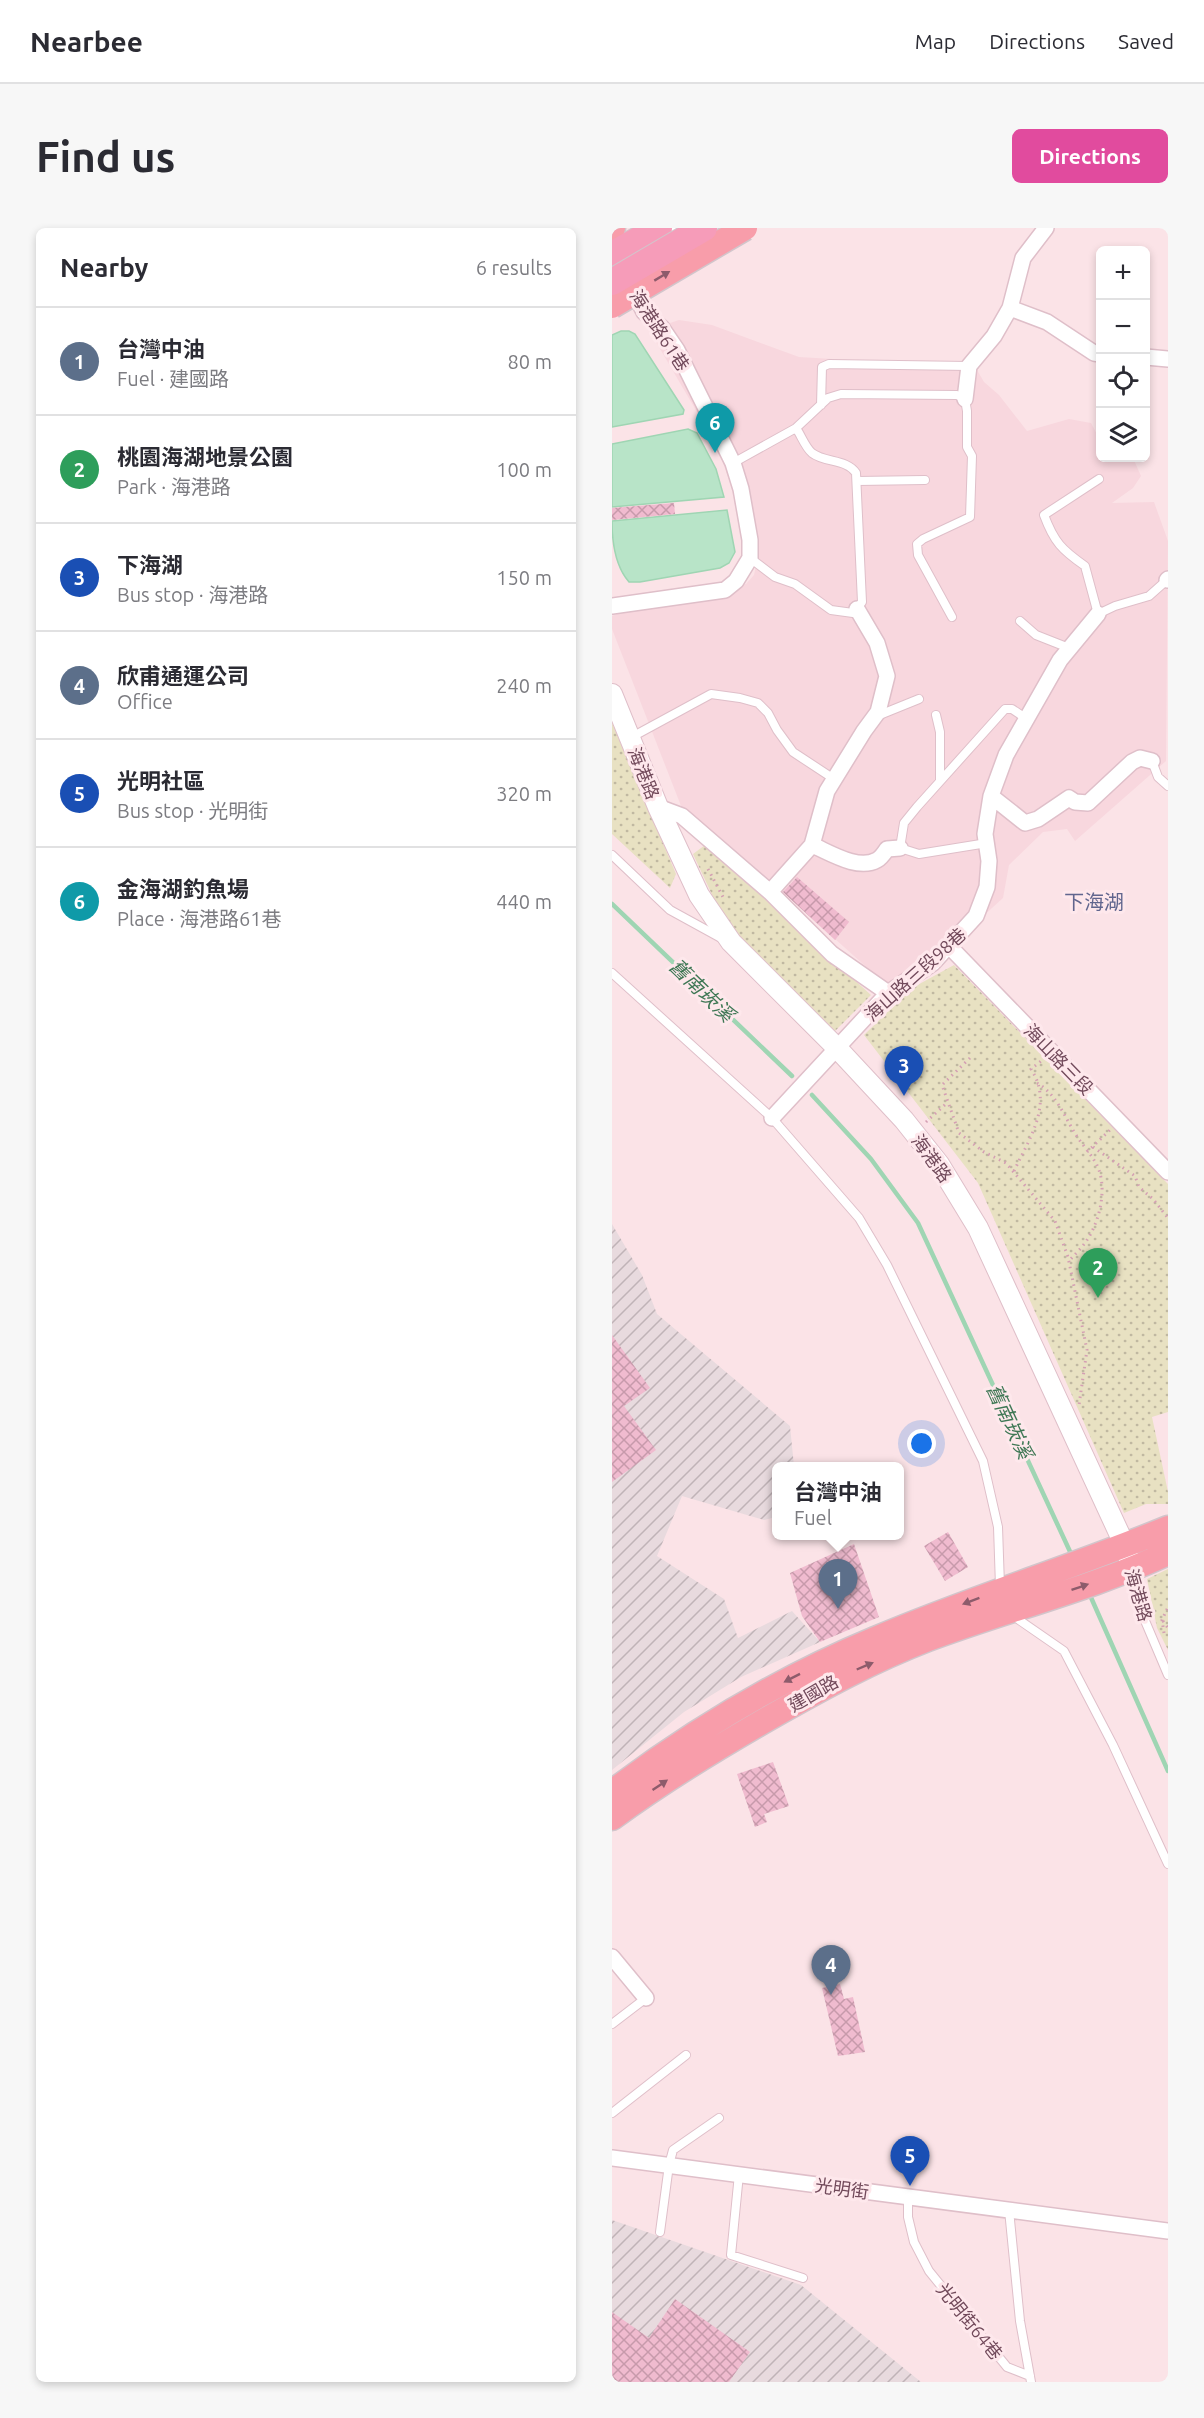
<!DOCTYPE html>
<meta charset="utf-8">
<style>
body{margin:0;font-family:Ubuntu,"Noto Sans TC",sans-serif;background:#f7f7f7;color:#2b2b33}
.controls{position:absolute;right:18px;top:18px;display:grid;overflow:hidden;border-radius:9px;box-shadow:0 3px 9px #0003}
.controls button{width:54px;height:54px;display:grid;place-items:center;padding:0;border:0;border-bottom:2px solid #e1e1e2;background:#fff;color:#2b2b33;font:30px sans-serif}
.you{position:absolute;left:310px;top:1216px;width:21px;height:21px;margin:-15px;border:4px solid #fff;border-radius:50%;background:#1a73e8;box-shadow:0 0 0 9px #1a73e833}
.badge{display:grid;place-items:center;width:39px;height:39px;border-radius:50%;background:#e14b9e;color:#fff;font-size:20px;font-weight:700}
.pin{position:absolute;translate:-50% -50px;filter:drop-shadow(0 2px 3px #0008)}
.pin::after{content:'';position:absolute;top:32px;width:21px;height:18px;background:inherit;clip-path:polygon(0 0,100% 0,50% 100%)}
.popup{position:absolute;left:160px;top:1234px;width:132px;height:78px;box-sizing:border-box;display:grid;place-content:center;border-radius:9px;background:#fff;filter:drop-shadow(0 2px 4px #0005);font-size:20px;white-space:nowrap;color:#7c7c81}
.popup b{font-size:22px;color:#2b2b33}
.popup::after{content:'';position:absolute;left:50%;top:100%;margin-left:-12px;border:12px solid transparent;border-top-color:#fff}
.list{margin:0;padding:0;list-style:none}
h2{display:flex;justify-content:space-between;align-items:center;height:78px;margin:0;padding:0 24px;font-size:26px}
h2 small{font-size:20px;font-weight:400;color:#7c7c81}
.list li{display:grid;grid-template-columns:39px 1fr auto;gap:18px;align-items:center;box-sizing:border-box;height:108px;padding:0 24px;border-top:2px solid #e1e1e2}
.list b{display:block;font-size:22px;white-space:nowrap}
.list p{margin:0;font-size:20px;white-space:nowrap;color:#7c7c81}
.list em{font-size:20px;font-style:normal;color:#7c7c81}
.icon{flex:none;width:33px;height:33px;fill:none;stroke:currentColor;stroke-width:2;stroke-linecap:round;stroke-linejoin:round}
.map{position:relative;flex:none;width:556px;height:2154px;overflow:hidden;border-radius:9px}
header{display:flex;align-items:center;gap:36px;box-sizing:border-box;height:84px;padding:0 30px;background:#fff;border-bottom:2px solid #e1e1e2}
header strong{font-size:28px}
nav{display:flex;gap:33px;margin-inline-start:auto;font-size:21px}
.intro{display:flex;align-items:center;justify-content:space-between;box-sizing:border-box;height:144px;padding:0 36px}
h1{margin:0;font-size:42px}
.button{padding:15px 27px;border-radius:9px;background:#e14b9e;color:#fff;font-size:21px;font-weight:700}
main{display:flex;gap:36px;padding:0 36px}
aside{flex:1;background:#fff;border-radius:9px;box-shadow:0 3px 9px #0003}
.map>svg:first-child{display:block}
.residential{fill:#f8d7de}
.industrial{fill:url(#industrial-furrows)}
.green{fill:url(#green-dots)}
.water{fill:#b8e4c8;stroke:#9fd5b3;stroke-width:1.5}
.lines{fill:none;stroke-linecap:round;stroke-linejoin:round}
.stream{stroke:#9fd5b3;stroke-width:4.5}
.building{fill:url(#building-cross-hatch)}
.service-casing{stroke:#dfbfc9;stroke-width:10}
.minor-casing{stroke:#dfbfc9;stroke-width:18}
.tertiary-casing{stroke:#dfbfc9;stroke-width:22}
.primary-casing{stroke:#d2c5cb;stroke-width:27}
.trunk-casing{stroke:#d2c5cb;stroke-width:28}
.path{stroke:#d49fb3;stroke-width:3;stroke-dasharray:1.5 4.5;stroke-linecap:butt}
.service{stroke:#fff;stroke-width:8}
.minor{stroke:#fff;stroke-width:15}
.tertiary{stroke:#fff;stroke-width:20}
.primary{stroke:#f89daa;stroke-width:24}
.trunk{stroke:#f69cb9;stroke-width:26}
.primary-bridge-casing{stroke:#d2c5cb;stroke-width:27;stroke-linecap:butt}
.trunk-bridge-casing{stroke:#d2c5cb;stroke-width:28;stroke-linecap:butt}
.primary-bridge{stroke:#f89daa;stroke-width:24}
.trunk-bridge{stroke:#f69cb9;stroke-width:26}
.oneway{fill:#8d5b6b}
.labels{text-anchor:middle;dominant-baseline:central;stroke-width:6;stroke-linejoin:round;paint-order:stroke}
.street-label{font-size:18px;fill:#724a5b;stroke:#fee8ec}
.neighbourhood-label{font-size:20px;fill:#61668e;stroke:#fee8ec}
.water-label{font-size:20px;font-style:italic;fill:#3e7754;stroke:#fee8ec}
</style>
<header>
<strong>Nearbee</strong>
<nav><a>Map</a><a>Directions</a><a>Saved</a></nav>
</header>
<div class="intro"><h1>Find us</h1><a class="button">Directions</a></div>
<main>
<aside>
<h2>Nearby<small>6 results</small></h2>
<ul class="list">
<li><span class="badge" style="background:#5c6f8a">1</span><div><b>台灣中油</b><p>Fuel · 建國路</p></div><em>80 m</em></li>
<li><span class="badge" style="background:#2e9e5b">2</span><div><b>桃園海湖地景公園</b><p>Park · 海港路</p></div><em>100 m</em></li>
<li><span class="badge" style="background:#1a4fb4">3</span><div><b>下海湖</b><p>Bus stop · 海港路</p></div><em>150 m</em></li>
<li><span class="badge" style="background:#5c6f8a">4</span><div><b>欣甫通運公司</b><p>Office</p></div><em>240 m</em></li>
<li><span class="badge" style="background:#1a4fb4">5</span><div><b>光明社區</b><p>Bus stop · 光明街</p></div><em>320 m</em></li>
<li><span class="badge" style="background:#0f9aa8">6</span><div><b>金海湖釣魚場</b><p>Place · 海港路61巷</p></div><em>440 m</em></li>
</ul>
</aside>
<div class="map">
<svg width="556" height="2154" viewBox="0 0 556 2154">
<defs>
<pattern id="industrial-furrows" width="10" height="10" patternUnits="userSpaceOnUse" patternTransform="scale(1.5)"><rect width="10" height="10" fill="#e8dade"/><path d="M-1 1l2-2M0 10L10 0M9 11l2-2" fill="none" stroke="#c0b3b7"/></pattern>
<pattern id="green-dots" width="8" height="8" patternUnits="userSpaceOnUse" patternTransform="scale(1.5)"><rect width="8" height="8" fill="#e8e1c2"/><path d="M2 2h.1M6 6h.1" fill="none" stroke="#c0b8a1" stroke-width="1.8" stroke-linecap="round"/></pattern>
<pattern id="building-cross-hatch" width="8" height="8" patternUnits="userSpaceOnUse" patternTransform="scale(1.5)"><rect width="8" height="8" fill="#f0bbcf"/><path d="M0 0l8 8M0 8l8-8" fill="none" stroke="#c79aab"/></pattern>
</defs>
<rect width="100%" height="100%" fill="#fbe3e7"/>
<path class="residential" d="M67,92L100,97L187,129L287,135H361L372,154L387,167L415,203L457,191L479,195L488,212V230H521L529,248L521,260L500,275L542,274L556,313L554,533L463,613L455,601L431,604L397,637L391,670L293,759L273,753L260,744L166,660L71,583L0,401V388L11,384L134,356L142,347L145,333L106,220L37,102Z"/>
<path class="industrial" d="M0,996L30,1047L45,1086L178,1198L182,1238H164V1289L152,1292L70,1268L45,1328L112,1371L126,1410L180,1383L208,1414L129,1449L72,1484L0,1542Z
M0,1992L189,2057L309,2154H0Z"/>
<path class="green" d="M0,495L64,646L58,660L0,606Z
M93,617L259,767L223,803L117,703L81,626Z
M342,737L556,956V1184L540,1189L556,1264V1276H534L512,1285L366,955L252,807L300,760Z
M556,1341V1422L545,1400L535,1351Z"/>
<path class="water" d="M9,103H17L23,106L72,182L71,186L0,199V107Z
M76,201L85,205L104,241L112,269L0,279V216Z
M115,282L123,324L117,335L108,340L28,354H17C3,338 0,314 0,293Z"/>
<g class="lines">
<path class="stream" d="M0,676L180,848
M200,867L259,931L306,995L461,1330
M477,1365L556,1543"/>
</g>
<path class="building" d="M62,275L63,286L0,292V280Z
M185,649L237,694L223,712L171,664Z
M0,1107L38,1160L12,1178L44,1222L0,1254Z
M336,1304L356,1339L333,1353L312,1318Z
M242,1316L267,1389L208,1414L190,1388L178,1345Z
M161,1534L177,1578L152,1586L155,1594L143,1599L125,1546Z
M228,1756L232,1771L241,1769L253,1824L226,1828L210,1760Z
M63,2071L138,2124L117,2154H0V2084L37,2110Z"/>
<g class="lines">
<defs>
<path id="service" d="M209,177L210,139L217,136L357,138
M121,235L184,200L216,170L229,166L345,167L353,171L355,183V219L360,228L358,289L311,311L305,316L306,327L340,389
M487,251L432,287C442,314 450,322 473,338L486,386L503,378L537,368L555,352
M245,253L313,252
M138,330L163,349L183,356L219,382L241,385L250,374L244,245C235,231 213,235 200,225C193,219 189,207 184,200
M408,393L424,407L457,420
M324,487L328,504V553
M265,488L307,471
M18,510L99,466L128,470L146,475L156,485L165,502L181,524L222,551
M540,533L546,549L556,558
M375,615L307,626L288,620L292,595L305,579L393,481H400L415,491
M0,627L58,682L109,710
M0,745L160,890L247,990L275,1037L371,1233L386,1299L388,1358
M521,1344L531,1388L556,1447
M400,1387L452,1423L501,1517L556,1636
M0,1796L34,1770
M0,1885L74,1827
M127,1946L119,2027L191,2050
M296,1969V1989L302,2014L317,2043L395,2139L418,2148
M397,1982L408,2093L419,2154
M48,2004L57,1937L61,1922L107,1890"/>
<path id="minor" d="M398,80L435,94L482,125L488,126
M534,129L556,131
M353,171L357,138L382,108L398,80L411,30L434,0
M555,352L556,351
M0,378L113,362L124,353L138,330V312L129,261L121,235L65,122L50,100L32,84L19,58
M379,568L413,595L426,591L457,570L463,574L476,575L520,534L528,530L540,533
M46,579L70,588L158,664L220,726L276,765
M200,617C217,624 246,643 265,632C269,630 273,624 275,621L288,620
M158,664L200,617L215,563L252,503L266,484L275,448L265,415L245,381
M338,719L556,944
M160,890L276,765L321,735L364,688L375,659L377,633L373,606L379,568L394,527L448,432L486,386
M0,1729L34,1770
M0,1930L556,2003"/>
<path id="tertiary" d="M36,17L67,0
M0,466L46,579L87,667L119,714L225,820L292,892L327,936L366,1000L513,1318L517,1331"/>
<path id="primary" d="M0,1L1,0
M0,1564C81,1503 169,1450 263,1411C359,1370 459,1340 556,1300
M0,1590C50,1553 103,1521 157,1490C210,1460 259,1433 316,1411C396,1381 479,1361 556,1325"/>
<path id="trunk" d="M0,27L47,0"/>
</defs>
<use href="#service" class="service-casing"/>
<use href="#minor" class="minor-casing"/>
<use href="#tertiary" class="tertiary-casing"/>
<use href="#primary" class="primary-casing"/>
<use href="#trunk" class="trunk-casing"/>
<path class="path" d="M96,641L111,669
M358,830L330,857L347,905L372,924L394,935L443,993L456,1029L475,1122L467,1177
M425,855C443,865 451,885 461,902C467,913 476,922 482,932C497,954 489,991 475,1012C470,1020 463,1026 457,1033
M314,894L336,874
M481,919L523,948L527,959L541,971L556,990
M475,924L498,902
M402,943C417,911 442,876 419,841L429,833
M551,1393L556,1400
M552,1405L550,1392L556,1379"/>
<use href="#service" class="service"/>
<use href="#minor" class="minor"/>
<use href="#tertiary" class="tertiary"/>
<use href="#primary" class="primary"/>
<use href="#trunk" class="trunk"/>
<defs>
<path id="primary-bridge" d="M0,78L133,0"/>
<path id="trunk-bridge" d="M0,54L92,0"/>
</defs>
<use href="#primary-bridge" class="primary-bridge-casing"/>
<use href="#trunk-bridge" class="trunk-bridge-casing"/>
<use href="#primary-bridge" class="primary-bridge"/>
<use href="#trunk-bridge" class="trunk-bridge"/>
</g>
<defs><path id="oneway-solid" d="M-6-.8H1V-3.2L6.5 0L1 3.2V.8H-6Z" transform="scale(1.5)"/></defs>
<g class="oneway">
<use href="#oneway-solid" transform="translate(50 48) rotate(-31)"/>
<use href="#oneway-solid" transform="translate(468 1359) rotate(-19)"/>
<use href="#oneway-solid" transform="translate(359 1373) rotate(159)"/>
<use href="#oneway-solid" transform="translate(253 1438) rotate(-23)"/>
<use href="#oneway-solid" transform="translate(180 1450) rotate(153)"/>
<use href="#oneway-solid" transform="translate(48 1557) rotate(-34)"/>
</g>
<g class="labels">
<g class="street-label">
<text transform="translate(48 102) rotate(57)">海港路61巷</text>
<text transform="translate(32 545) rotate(68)">海港路</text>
<text transform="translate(303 746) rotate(-42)">海山路三段98巷</text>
<text transform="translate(447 831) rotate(46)">海山路三段</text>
<text transform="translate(320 930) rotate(54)">海港路</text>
<text transform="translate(527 1367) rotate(74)">海港路</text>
<text transform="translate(201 1465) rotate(-30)">建國路</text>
<text transform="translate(230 1960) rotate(8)">光明街</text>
<text transform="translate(358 2093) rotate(51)">光明街64巷</text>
</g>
<g class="neighbourhood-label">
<text x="482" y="673">下海湖</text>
</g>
<g class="water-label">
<text transform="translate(90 762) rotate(44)">舊南崁溪</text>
<text transform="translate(398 1193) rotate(65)">舊南崁溪</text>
</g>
</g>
</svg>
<div class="controls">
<button>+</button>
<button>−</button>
<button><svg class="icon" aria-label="locate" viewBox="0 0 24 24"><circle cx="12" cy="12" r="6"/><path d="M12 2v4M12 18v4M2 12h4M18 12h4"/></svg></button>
<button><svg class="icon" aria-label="layers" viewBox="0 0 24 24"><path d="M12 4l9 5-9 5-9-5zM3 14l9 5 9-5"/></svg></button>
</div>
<div class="you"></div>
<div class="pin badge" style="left:226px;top:1381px;background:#5c6f8a">1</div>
<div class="popup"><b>台灣中油</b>Fuel</div>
<div class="pin badge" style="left:486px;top:1070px;background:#2e9e5b">2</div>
<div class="pin badge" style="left:292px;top:868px;background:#1a4fb4">3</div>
<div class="pin badge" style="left:219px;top:1767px;background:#5c6f8a">4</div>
<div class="pin badge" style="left:298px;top:1958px;background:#1a4fb4">5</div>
<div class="pin badge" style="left:103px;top:225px;background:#0f9aa8">6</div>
</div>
</main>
